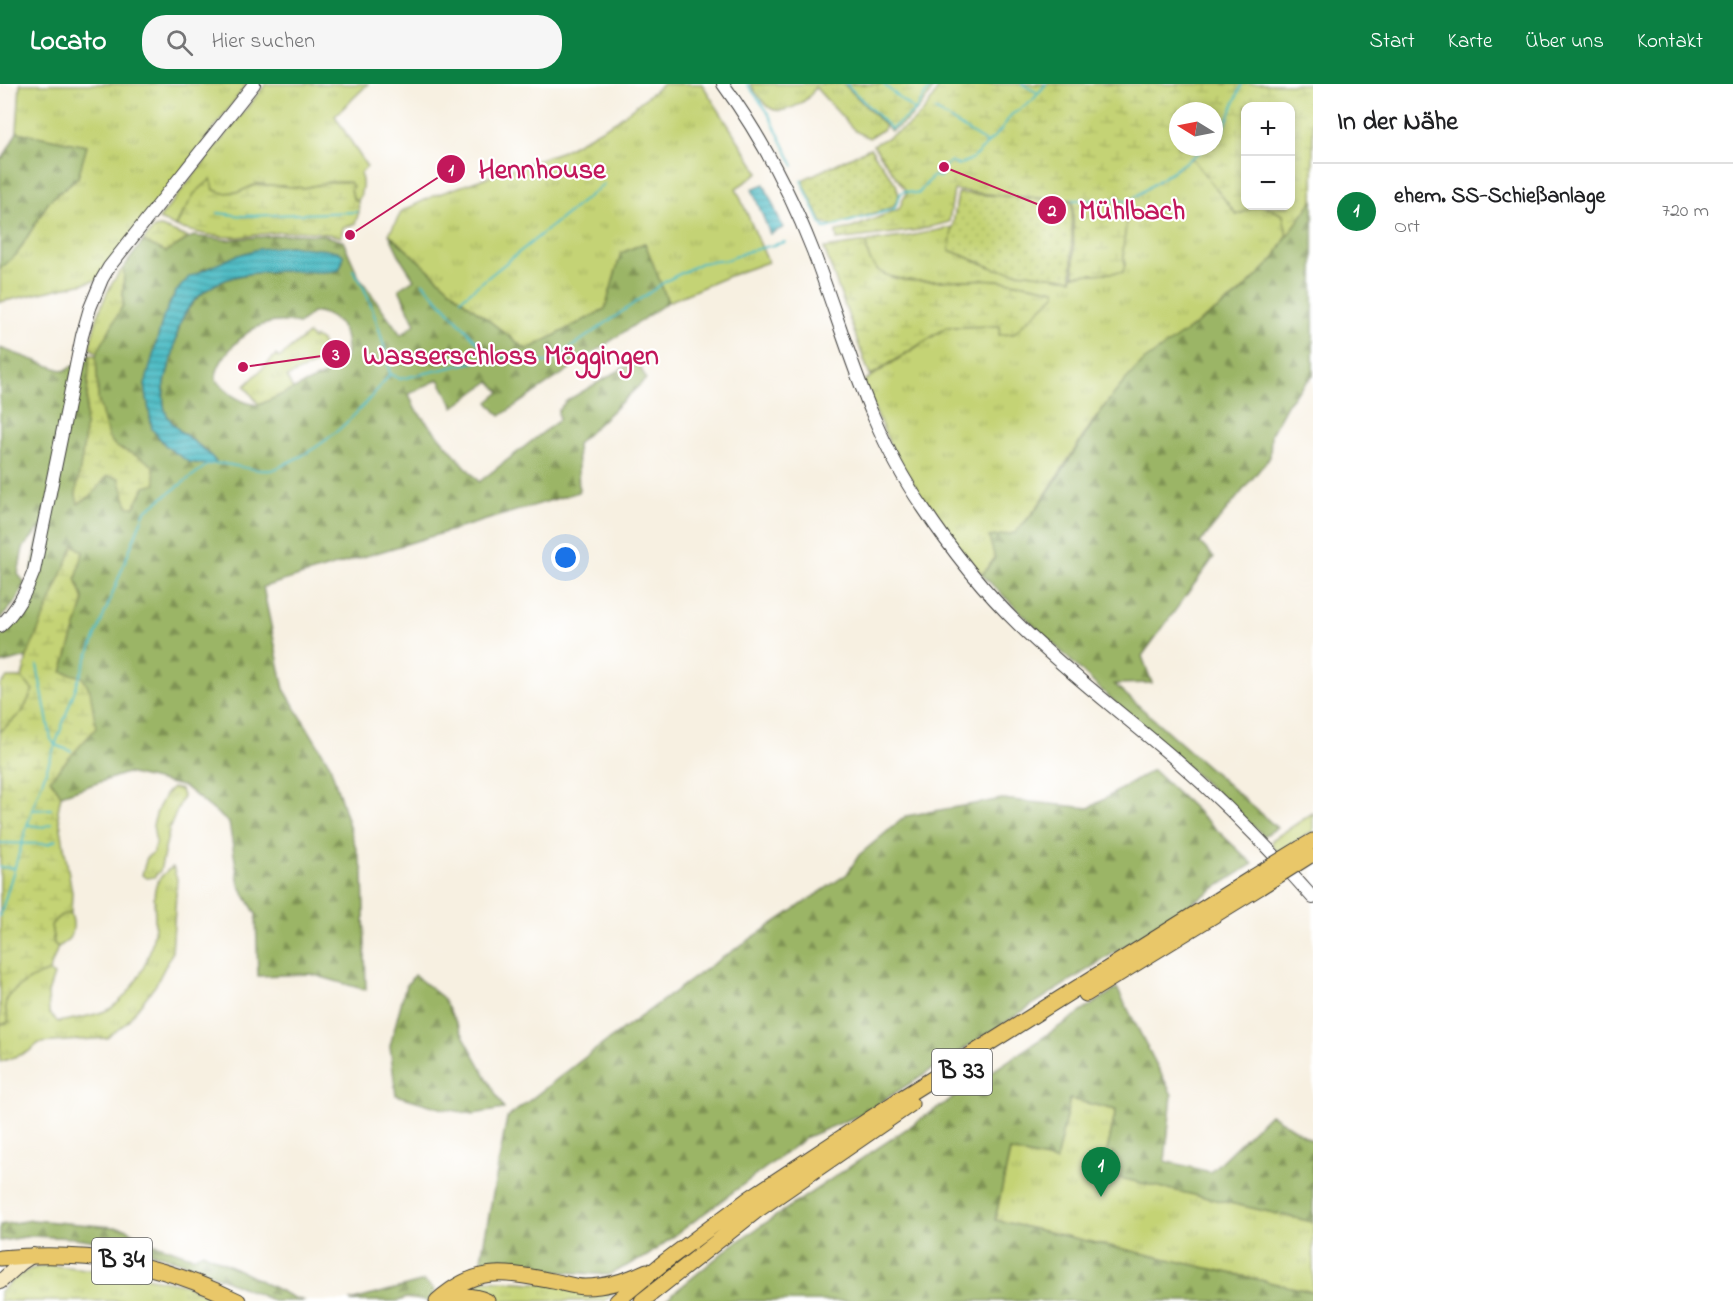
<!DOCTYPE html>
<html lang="de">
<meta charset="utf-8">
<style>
body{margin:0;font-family:"Indie Flower",sans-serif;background:#f6f6f6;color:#202124}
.controls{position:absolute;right:18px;top:18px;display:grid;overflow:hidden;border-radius:12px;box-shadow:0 3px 9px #0003}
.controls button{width:54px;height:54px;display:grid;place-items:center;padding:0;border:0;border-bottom:2px solid #e0e0e0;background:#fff;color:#202124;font:30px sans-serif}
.compass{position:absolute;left:1169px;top:18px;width:54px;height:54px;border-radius:50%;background:#fff;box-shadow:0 3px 9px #0003;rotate:280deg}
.you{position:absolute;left:566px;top:474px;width:21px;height:21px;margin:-15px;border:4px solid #fff;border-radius:50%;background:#1a73e8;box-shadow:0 0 0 9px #1a73e833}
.badge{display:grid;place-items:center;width:39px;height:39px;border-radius:50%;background:#0b8043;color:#fff;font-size:20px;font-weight:700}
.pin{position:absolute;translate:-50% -50px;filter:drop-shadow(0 2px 3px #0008)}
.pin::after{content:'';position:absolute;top:32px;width:21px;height:18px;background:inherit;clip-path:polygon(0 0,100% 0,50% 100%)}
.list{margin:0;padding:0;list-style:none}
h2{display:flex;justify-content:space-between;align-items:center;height:78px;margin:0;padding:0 24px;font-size:26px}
h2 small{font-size:20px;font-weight:400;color:#757577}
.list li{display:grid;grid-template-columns:39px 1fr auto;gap:18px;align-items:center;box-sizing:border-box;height:96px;padding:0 24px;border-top:2px solid #e0e0e0}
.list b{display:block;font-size:22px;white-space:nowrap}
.list p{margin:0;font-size:20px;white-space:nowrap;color:#757577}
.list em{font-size:20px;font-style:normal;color:#757577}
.icon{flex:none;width:33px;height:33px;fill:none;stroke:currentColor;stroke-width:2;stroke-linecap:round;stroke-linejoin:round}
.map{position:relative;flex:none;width:1313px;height:1217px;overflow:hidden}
header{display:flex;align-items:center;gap:36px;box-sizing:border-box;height:84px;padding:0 30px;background:#0b8043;color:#fff}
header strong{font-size:28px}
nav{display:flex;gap:33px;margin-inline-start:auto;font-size:21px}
.search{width:420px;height:54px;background:#f6f6f6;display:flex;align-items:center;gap:15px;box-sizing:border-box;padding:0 21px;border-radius:24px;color:#757577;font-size:22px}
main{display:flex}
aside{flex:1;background:#fff}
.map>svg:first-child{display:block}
.grass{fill:url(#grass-tufts);stroke:#707848;stroke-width:1.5}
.forest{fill:url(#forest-firs);stroke:#5c6841;stroke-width:1.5;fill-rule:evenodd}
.wetland{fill:url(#wetland-marsh);stroke:#707848;stroke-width:1.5;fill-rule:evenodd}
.park{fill:url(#park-dots);stroke:#707848;stroke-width:1.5}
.water{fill:url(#water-rules);stroke:#356c70;stroke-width:1.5}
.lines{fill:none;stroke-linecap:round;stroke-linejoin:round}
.stream{stroke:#4ebcc5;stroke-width:2}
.tertiary-casing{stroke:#3d3c3a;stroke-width:14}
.secondary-casing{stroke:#3d3c3a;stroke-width:16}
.primary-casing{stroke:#3d3c3a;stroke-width:17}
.trunk-casing{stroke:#3d3c3a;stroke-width:17}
.tertiary{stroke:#fff;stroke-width:12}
.secondary{stroke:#f6e9c3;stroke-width:14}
.primary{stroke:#e9c769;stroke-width:15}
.trunk{stroke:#e9c769;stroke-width:15}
.trunk-bridge-casing{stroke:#3d3c3a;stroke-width:17;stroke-linecap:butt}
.trunk-bridge{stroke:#e9c769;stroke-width:15}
.labels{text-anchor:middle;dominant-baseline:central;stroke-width:4.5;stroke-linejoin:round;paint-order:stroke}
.shield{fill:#fff;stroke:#606060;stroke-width:1.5}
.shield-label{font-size:26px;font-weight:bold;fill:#1c1c1c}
.leader{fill:none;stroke:#c2185b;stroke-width:2}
.callout-dot{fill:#c2185b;stroke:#fff;stroke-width:2}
.mark-label{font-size:18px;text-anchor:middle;font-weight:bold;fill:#fff}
.callout-label{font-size:28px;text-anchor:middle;font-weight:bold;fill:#c2185b;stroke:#fff;stroke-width:4.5;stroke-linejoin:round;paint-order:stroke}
</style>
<header>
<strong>Locato</strong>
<div class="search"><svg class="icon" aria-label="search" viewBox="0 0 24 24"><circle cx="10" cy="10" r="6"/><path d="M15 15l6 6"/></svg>Hier suchen</div>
<nav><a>Start</a><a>Karte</a><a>Über uns</a><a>Kontakt</a></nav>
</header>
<main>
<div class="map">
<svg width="1313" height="1217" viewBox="0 0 1313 1217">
<defs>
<pattern id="grass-tufts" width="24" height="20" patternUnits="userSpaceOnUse" patternTransform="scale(1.5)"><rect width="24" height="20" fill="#c4d375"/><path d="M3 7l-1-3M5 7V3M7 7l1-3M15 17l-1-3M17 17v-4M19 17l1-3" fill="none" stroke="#a8b565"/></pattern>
<pattern id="forest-firs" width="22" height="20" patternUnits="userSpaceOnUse" patternTransform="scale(1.5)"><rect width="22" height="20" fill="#9bb566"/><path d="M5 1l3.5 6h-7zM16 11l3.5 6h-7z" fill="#7e9253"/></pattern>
<pattern id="wetland-marsh" width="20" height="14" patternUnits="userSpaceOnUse" patternTransform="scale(1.5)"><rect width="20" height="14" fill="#c4d375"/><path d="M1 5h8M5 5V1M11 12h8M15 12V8" fill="none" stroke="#a8b565"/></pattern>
<pattern id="park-dots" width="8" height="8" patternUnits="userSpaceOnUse" patternTransform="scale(1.5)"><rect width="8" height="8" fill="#c4d375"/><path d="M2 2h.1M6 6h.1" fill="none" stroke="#a8b565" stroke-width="1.8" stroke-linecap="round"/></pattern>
<pattern id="water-rules" width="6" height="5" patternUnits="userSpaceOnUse" patternTransform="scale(1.5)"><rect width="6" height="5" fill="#4ebcc5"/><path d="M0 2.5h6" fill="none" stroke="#40989f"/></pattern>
</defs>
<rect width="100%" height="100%" fill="#fff"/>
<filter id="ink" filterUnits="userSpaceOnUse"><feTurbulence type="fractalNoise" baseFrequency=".0167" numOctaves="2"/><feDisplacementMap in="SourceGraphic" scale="12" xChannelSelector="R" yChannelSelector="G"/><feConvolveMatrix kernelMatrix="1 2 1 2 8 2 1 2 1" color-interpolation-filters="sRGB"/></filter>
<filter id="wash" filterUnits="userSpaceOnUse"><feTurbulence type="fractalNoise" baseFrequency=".008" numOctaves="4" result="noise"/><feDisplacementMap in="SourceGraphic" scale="24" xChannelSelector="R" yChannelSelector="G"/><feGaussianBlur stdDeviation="1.35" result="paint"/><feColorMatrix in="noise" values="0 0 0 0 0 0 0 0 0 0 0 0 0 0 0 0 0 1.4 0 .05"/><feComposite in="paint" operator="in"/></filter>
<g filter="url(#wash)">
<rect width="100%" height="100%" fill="#f7f0e1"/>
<path class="grass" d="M20,0H247L102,195L0,218V183L20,165L49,117L78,93L86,62L17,48Z
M266,0H368L335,32L367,83L360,90C364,97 362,110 358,117L353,115L351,105L331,98L304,104L257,100L239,108L223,109L214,106L211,95L181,131L176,143L159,135Z
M663,0H702L759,89L736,104L768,178L729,192L668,218L644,159L621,169L606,225L527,266L461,215L389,150L402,127L433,112L563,67L616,37Z
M750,0H844L884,41V45L869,54L855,47L815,3C811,16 786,31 772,25C763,21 756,8 750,0Z
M1192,74L1237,131C1260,120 1260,119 1283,131L1287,152L1273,177L1237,211L1145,277L1109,316L1090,342L1040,419L1015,450L990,453L995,474L982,491L936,435L890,361L863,298L947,243L1001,242L1013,250L1055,206C1036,202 1015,198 996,196C965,193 909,204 882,189C870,183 867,171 866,158L910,152L953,143L949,166L996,185L1072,195L1074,191L1122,188L1125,180L1123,165L1129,117Z
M124,183L123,221L98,269L89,264C96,236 104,205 124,183Z
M308,250L313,255L315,253L321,257L327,274L287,293L293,306L259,321L245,302L276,271L279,274Z
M7,594H22L33,606L23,627L0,648V601Z
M172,704L181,706L183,712L170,743L160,787L154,793L147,794L142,791L147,773L153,769L156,760L153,741L157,727L165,711Z
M1313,729V747L1278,768L1272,762V756Z
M173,783L177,795L172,869L155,902L126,939L107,954L39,959L28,968L0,978V941L9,938C8,934 5,928 5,923C5,908 36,889 49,888L54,891L48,909L49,929L58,938C73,935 98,932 111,924C134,909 150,876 154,849C159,823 143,800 173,783Z
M65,829L71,830C76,844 72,856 58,863L54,860L51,841L59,832Z
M1070,1015L1116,1026L1102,1090L1313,1138V1208L995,1136L1010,1067Z
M51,1181L129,1190L184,1200L220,1217H0V1207C19,1191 26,1183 51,1181Z
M483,1196L619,1204L605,1217H494L453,1208Z"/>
<path class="forest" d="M17,48L87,62L78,93L49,117L17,170L0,185V74H3Z
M1313,116V291L1289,317L1271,350L1270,373L1200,459L1214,473L1142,572L1152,599L1114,600L1277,744L1264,752L1097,602L982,491L995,474L989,453L1015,449C1024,439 1034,429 1042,417C1075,370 1102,316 1145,276L1238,211L1274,175L1287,152Z
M293,150L322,151L343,157L359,193L401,251L415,240L399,205L414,195L401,175L389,150L461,215L527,266L605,225L621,169L645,159L668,218L500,332L488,318L500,308L490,297L454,323L439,295L409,310L415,325L479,398L559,336L558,327L566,317L637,276L646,295L577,360L579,408L263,503L284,605L330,681L363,787L366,906L311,890L258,892L256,830L239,801L229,739L185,703L127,689L61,711L50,695L95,644L82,593L62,588L84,516L76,495L83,468L75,461L27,573L0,580V553L12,539L26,515L41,442L23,464L18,490L25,499L16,517L0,535V264L64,287L80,278L86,266L90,271L84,359L76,411H92L107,392L119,394L134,423L145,403L142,374L116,363L108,353L98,314L96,271L123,221L124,183L143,157L166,168L193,152L227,156ZM289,162L337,167L343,176L339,186C323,190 309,186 293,187C252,187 209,190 185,230C178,240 176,256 173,269C168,287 158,313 167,331C178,352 204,359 215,378L167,363L152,345L145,301L201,186ZM318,228C342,233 348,250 347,272L333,287L259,321C241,320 227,309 216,296C215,276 244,247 262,241C274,237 287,237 299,240L312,229Z
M1153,686L1253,780L862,1030L807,1053L647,1172L608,1191L487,1183L481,1174L507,1034L588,971L707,884L847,790L859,771L906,732L1002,715L1089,724Z
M414,891L442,913L504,1025L473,1030L440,1024L396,1011L390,962L405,904Z
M1117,904L1172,1011L1165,1077L1210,1088L1270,1030L1313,1057V1138L1102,1090L1116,1026L1070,1015L1056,1077L1010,1067L995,1136L1313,1208V1217H664L731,1162Z
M32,1136L126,1144L145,1158L156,1160L193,1173L203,1168L294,1214L305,1217H274L195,1183L133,1162L75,1154L31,1152L0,1157V1141Z
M424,1197L434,1205V1213L429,1217L406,1214L398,1217H350Z"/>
<path class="wetland" d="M844,0H935C924,22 912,35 891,47Z
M940,0H1313V116L1287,152L1283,131L1265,122H1290V22H1246V122H1257L1237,131L1192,74L1129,117L1123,165L1125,181L1123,188L1074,191L1073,116L1005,112L954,106L949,138L919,146L837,156L836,147L852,144L899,125L906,109L904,104L873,61C908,43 923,37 940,0ZM1178,27H1214V63H1178Z
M211,95L214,106L223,109L239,108L257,100L304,104L331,98H349L353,102L351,105L353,115L358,117L359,128L355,140L343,143L341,153C319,147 294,146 272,149C257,150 241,154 226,153C208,152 193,148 176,143L194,110Z
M161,143L189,154L166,168L143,157L154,144Z
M866,158C867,170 869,179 879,187C900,205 968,193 996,196C1014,198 1033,202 1051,205L1055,206L1056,210L1013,250L999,251L1000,242L947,243L870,292L824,164Z
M90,271H96L98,314L108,353L116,363L142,374L153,382L156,400L145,403L134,423H128L119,394L107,392L92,411L78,420L76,411L84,359Z
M74,461L83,468L76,495L84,516L62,588L82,593L90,606L96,644L50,695L61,711L58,727L72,808L71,830C61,828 57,834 51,841L54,860L58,863L49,888C39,889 12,905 7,914C3,922 7,930 9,938L0,941V648L23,627L33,606L22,594L27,573Z"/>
<path class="park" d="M870,64L896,100L899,112L893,123L835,142L822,139L802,96Z
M958,109L1072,117V195L996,185L949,166Z"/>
<path class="water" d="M764,100L783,144L770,150L752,105Z
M289,162L337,167L343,171V176L339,186C323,190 309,187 294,187C252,187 209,190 185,229C178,240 176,256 173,269C168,287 158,313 167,331C178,352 203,359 216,378L207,381L189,378L167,363L152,345L145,301L163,234L175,209L189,193L235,172L258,165Z"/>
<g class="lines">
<path class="stream" d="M747,0L767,27L794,82
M846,0L891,45L915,27L932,0
M883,0L915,27
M1022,0L1038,9
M935,26L987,59
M1214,58L1221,52L1242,0
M801,96L821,140L826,144
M1073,116L1129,117L1207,63
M218,129L243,132L357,128
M823,145L894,125L901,109L904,107L918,110L933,92L940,93L944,83L950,78L958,81L972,75L1001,46L1011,31L1032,17L1046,0
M353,186C369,205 386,265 390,290L400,295L491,274
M423,199L492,274L514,271L535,278H550L666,197L701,179L726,176L746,168L785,158
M461,215L604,100
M37,581L51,655L55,661L71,667
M33,726L51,725
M29,741L43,743L52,740
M0,759L48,760L56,756
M0,783L15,784
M0,832L32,726L78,597L145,427L207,381C225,375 250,389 271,386C277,385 283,381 289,378C329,361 363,325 390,290"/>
</g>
</g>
<g filter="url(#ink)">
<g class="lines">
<defs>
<path id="tertiary" d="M723,0C761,52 790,108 813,167C846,254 868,345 922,422C950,464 983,506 1019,541C1068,589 1123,630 1175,675C1224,718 1270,765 1313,814
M0,542C17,526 26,508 34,487L82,252L90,224L102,195L109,183L254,0"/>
<path id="secondary" d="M0,1198L21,1179L33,1171"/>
<path id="primary" d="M0,1174C87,1166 159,1178 238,1217"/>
<path id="trunk" d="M1301,764L1313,757
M1086,910L1260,803
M437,1217C477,1181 504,1188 553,1197C563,1199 575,1203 585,1203C607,1203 628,1196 647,1187
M439,1217C456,1211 471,1210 487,1217
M617,1217L663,1179L750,1114L897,1017L1252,794
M642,1217L756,1127L911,1020"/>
</defs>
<use href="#tertiary" class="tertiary-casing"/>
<use href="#secondary" class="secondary-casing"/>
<use href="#primary" class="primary-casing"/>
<use href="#trunk" class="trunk-casing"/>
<use href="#tertiary" class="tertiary"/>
<use href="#secondary" class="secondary"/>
<use href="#primary" class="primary"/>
<use href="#trunk" class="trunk"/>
<defs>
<path id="trunk-bridge" d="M1252,794L1301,764
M1260,803L1309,772"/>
</defs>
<use href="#trunk-bridge" class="trunk-bridge-casing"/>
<use href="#trunk-bridge" class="trunk-bridge"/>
</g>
</g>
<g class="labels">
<g class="shield">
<rect x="932" y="965" width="60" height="46" rx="4.5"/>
<rect x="92" y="1154" width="60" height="46" rx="4.5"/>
</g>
<g class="shield-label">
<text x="962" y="988">B 33</text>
<text x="122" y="1177">B 34</text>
</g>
</g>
<path class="leader" d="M350 151L451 85M944 83L1052 126M243 283L336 270"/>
<g class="callout-dot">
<circle cx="350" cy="151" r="6"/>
<circle cx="944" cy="83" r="6"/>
<circle cx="243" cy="283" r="6"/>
<circle cx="451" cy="85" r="15"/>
<circle cx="1052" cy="126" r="15"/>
<circle cx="336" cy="270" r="15"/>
</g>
<g class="mark-label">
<text x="451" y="91">1</text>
<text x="1052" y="132">2</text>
<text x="336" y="276">3</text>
</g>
<g class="callout-label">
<text x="542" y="94">Hennhouse</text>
<text x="1132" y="135">Mühlbach</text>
<text x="511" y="280">Wasserschloss Möggingen</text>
</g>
</svg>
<div class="controls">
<button>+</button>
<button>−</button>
</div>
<svg class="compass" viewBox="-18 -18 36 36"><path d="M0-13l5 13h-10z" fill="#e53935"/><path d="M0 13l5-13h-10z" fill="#757577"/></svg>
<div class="you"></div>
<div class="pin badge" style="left:1101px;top:1113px">1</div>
</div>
<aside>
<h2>In der Nähe<small></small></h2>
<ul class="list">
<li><span class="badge">1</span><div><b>ehem. SS-Schießanlage</b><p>Ort</p></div><em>720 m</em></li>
</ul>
</aside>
</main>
